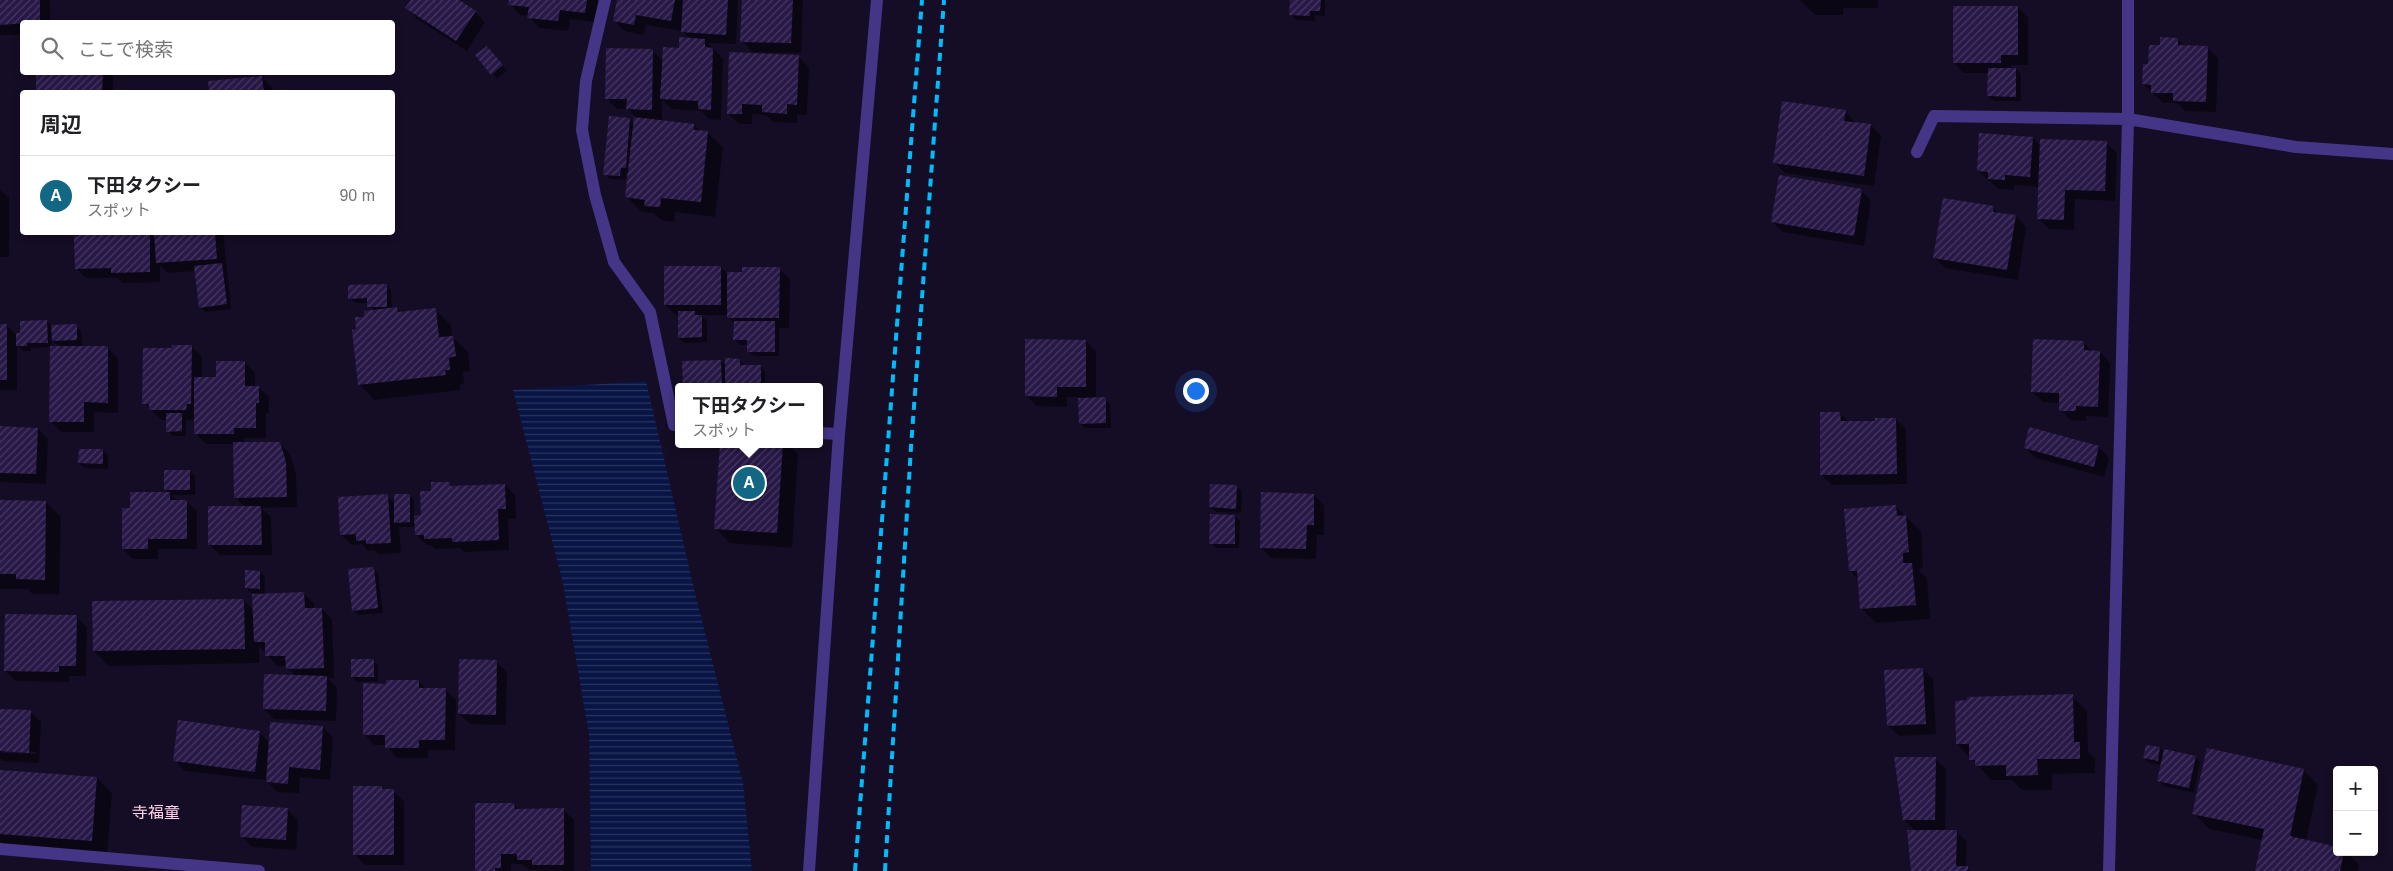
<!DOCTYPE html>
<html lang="ja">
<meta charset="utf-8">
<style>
body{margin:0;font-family:Helvetica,"Noto Sans JP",sans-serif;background:#f2f2f2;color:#202124}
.controls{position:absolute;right:15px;bottom:15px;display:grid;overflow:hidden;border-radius:5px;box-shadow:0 2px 8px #0003}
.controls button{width:45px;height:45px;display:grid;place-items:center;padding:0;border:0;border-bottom:1px solid #e0e0e0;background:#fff;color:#202124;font:25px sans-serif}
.you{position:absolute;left:1195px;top:390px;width:18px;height:18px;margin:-12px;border:4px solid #fff;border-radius:50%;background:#1a73e8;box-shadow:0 0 0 8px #1a73e833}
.badge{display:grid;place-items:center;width:32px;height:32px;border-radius:50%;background:#126785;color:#fff;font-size:16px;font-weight:700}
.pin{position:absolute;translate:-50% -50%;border:2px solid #fff;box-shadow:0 1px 5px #0006}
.popup{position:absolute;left:675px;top:383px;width:148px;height:65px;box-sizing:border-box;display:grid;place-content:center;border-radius:5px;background:#fff;filter:drop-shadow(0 1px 4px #0005);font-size:16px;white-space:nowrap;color:#757577}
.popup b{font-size:19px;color:#202124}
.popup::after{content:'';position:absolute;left:50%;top:100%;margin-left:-10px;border:10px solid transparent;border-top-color:#fff}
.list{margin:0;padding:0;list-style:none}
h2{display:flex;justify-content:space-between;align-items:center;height:65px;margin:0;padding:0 20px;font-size:21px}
h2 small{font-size:16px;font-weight:400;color:#757577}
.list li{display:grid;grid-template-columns:32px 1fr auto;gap:15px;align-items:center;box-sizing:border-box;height:80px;padding:0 20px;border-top:1px solid #e0e0e0}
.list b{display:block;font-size:19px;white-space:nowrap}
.list p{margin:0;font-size:16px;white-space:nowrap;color:#757577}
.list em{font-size:16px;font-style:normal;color:#757577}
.icon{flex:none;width:28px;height:28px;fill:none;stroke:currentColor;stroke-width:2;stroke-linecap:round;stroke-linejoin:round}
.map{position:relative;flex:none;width:2393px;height:871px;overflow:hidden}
.search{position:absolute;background:#fff;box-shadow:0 2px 8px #0003;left:20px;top:20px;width:375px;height:55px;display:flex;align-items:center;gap:12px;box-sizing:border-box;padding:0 18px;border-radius:5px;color:#757577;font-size:19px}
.panel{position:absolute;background:#fff;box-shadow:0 2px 8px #0003;left:20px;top:90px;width:375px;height:145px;border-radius:5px}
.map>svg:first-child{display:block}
.water{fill:url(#water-rules)}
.shadow{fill:#0007;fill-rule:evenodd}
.building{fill:url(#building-hatch)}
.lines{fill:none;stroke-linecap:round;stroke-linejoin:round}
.minor{stroke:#453586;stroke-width:12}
.rail{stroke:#00bcfb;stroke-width:4;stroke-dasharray:8 6;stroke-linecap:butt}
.labels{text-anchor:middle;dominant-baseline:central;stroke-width:4.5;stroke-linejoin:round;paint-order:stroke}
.quarter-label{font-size:16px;fill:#ffd2e8;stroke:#150d25}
</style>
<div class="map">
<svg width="2393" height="871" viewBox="0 0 2393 871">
<defs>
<pattern id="water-rules" width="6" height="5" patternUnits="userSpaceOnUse" patternTransform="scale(1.25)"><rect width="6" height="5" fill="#071444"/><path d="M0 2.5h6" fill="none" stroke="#2b3560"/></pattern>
<pattern id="building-hatch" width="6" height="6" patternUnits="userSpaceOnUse" patternTransform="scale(1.25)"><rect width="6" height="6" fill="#281847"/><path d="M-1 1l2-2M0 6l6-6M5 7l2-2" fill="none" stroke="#473963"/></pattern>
</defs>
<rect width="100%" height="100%" fill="#150d25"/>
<path class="water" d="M646,381L694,589L743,783L752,871H591L589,735L563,583L513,390Z"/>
<path class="shadow" d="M0,0H50V22H22V35H0Z
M410,0H457L475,12L485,22L467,51L417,19L407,8L412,2Z
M510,0H598L595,22L570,19L568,31L539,28L529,16L520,15L510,4Z
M618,0H738L736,44L708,43L723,59L721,120L709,119L701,111L672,109L662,100V121L694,125L700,131L707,132L723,147L715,217L675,212L674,222L661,220L654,213L642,212L627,197L629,173H626L625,180L610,179L605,174L630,119L634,124L637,119L628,109H617L606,98L653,51L663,61L690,39L682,31L646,25L644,35L625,31L614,20Z
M743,0H803L801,53L752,52L742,41Z
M1292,0H1325V16L1315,15V21L1296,20L1291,14Z
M1800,0H1878V8H1843V15H1815Z
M2018,7L2028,18V65H2011V69H2016L2021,74V101H1993L1988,96L1989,73H1964L1954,63Z
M2177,39L2185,47L2208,48L2218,58L2216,112L2185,111L2177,103H2163L2143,84L2149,65L2161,47Z
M492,52L507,71L497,79L477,55Z
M799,57L809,67L807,115L797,114V123L774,122L766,115L752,114V124H739L728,113Z
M37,72H113V92H37Z
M262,77L272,88L273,92H211L210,83Z
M1845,111L1855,123L1871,125L1881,136L1874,186L1785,173L1775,163Z
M2033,138L2041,146L2106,143L2117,153L2115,201L2075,199L2074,230L2049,229L2038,218L2039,187L2014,185V190L1999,189L1978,171Z
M0,189L9,198V257H0Z
M1861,190L1871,201L1864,246L1783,232L1772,222Z
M1993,207L2000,214L2016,216L2026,227L2018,280L1945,268L1934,257Z
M80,232H223L231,309L205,312L200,307L196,271L168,273L160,265V282L123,283L118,278H86L76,268Z
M721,267L727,273L779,269L790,279L789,328H779V356H754L749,351V345H740L735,340V325L728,315H701L707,321V342L684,343L679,338V315H676L665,305Z
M386,285L391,290L392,309L397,308L402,313L436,310L451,325L452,337L468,352L470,371L463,372L464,384L460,385V390L374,400L359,384L358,330L366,318L374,311L368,303H355L350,298Z
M47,321L52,326H76L81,331L82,347L108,348L118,358V413L94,412V432H61L51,422L52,347L31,348V351H23L17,345V390H0V325H6L18,336ZM52,340L60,347H52Z
M1086,341L1096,352V399H1105L1110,404L1111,428H1085L1080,423L1079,397H1067V407L1037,406L1026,396Z
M2083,342L2093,352H2100L2110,363L2108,417L2086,416V421L2071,420L2060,410V403L2043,402L2032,392Z
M191,346L202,357V378H217L245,362L255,373V387H258L269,397V413H266V438H244V443H280L290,454L296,474L297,507L261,508L271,517L272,555H220L209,544L244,507L235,497L234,444H206L195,433V420H186V436H173L168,431V420H161L144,403L174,349Z
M739,360L744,365L760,366L765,371V387H684L721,361L726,366Z
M1840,413L1849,422H1876L1896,419L1906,429L1907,484L1832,485L1821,474Z
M0,427L38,429L48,439L46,484L0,482Z
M721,444H788L798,454L792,548L730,543L715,528Z
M2099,447L2109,458L2104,477L2036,458L2025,448Z
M103,450L108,455V469L85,468L79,463Z
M190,471L195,476V495H171L178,501H186L197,511V549H158V559H133L123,549L131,509L169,493L166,490Z
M449,483L453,487L505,485L515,495L516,519H508L509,550L464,552L460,548L435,549L431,545H427L416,534V527H399L401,553L378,554L374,550L368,551L362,544L352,545L341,535L387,496L395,503L409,495L414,500V517L422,516L432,492Z
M1237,487L1242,492L1241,513L1216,512L1211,507Z
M1314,495L1324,505V535H1317L1316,559L1271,558L1261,547Z
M0,501L46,502L61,517L59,594H32L28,589H0Z
M1895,506L1921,531L1923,567L1918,569L1927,579L1930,619L1876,623L1861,608L1859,580L1850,571Z
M1235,516L1240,521L1239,548H1216L1211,543Z
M373,568L378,573L383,613L359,615L353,610Z
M260,572L265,577L264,595L303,593L314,603V609H322L332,619L334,678H328L337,688L336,721L274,719L264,709L295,676L287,666H277L259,646V663L109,666L94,651L243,600L254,611L259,593H251L246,588Z
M76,617L87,627L86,676H69V682L16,681L5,671Z
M373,660L378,665V681L357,682L352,677Z
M496,661L507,672L506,725L470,724L459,714Z
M1922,669L1933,679L1936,734L1899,736L1888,726Z
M419,681L427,690H445L456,700L455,750H428V758H397L386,745H374L364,734L387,685Z
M2072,696L2087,711L2088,752L2095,758V773L2052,774V790H2022L2012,780H1991L1957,744L1968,702Z
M0,710L31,712L41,722L39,763L3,761L0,758ZM2,750L36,752V754L2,753Z
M323,727L333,738L330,780L300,777L299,793L277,792L265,780L185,771L174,760L259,732L269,742Z
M2146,746L2160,748L2165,753L2195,757L2200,762L2194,793L2164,786L2159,781L2162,765L2149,763L2144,758Z
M1935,759L1946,769L1945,831H1956L1967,842L1966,867L1971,871H1912L1915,831L1904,820Z
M2303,770L2318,785L2306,841L2337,852H2347L2359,865L2358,871H2256L2263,840L2209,829L2194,813Z
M0,771L97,778L112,793L107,855L7,847L0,841Z
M382,787L385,791H393L404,801V865H365L355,854Z
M514,804L520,810H564L574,820V871L529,870L522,864H511V871H476Z
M287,809L298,820L296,850L252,847L241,836Z"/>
<path class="building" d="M0,0H40V22L0,25Z
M411,0H459L476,11L456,41L405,8Z
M509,0H587L585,13L560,10L558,21L527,18L529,7L508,5Z
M617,0H675L671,21L636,15L634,25L613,21Z
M683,0H728L726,35L681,32Z
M742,0H793L791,43L740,42Z
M1290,0H1321L1320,11H1310V16L1289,15Z
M1953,6H2018V55H2001V63H1953Z
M679,37L705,39V47L713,48L711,110L698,109V101L660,99L663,47L679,48Z
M2160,37L2178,38V45L2208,46L2206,102L2173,101V93H2151V85L2142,84L2143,64H2148L2149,45H2160Z
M487,46L503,65L491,75L475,55Z
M606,48L653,49L652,110L626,109L627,99H605Z
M729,52L799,55L797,105L787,104V114L762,112V105L742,104V114H727Z
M1988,68H2016V97L1987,96Z
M36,72H103L102,92H36Z
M262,76L264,92H209L208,81Z
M1782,101L1846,110L1844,121L1871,124L1864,176L1773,163Z
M609,116L630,118L626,168H621L620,176L603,175Z
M634,117L694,124V130L708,131L701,202L661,198L660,207L644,206L645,200L625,197Z
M1979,133L2033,137L2030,177L2005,175V180L1988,179V172L1977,171Z
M2040,139L2107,141L2105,191L2065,190L2064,220L2037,219Z
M1779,175L1862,189L1854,236L1771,222Z
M1943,198L1994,206L1993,212L2016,215L2007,270L1933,258Z
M79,232H150V272L111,273V268L75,269L74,236H79Z
M154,232H215L217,259L156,263Z
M222,263L227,304L199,308L194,266Z
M664,266H721V305H664Z
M742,267H780L779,318H727V272H742Z
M387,284V307H367V298L348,299V285Z
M397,307L398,312L436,308L439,337L453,336L456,356L449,358L450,370H445L446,375L358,385L352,330L356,329L355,317H364V311Z
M678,311H695V315H702V337L678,338Z
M47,320L48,343H27V346H16V333H20V321Z
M734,321H775V352H747V340H733Z
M0,324H7V380H0Z
M77,324V340L52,341L51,325Z
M1025,339L1086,340V387H1057V397L1025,396Z
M2033,339L2084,341V350L2100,351L2098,407L2076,406V411H2059V393L2031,392Z
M172,345H192L191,404H187L186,410H149V404H142L143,348H172Z
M50,346H108V403L84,402V422H49Z
M725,358L740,359V365H761V387H725Z
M721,360L722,387H683L682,361Z
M216,361H245V386H259V403H256V428H234V434H194V377H216Z
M1106,397V423L1079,424L1078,398Z
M1820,412H1840L1841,421H1875V418H1896L1897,474L1820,475Z
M166,413H182V431L166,432Z
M0,426L38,428L36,474L0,473Z
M2029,427L2099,446L2094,467L2024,448Z
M233,442H280L286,462L287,497L234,498Z
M720,444H783L777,533L714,529Z
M79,449H103V464L78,463Z
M164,470H190V490H164Z
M431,482H450V486L505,484L506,509H498L499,540L452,542V538L424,539V535H415L414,516L421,515L420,491H431Z
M1210,484L1237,485L1236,509L1209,507Z
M130,492H170V500H187V539H148V549H122V508H130Z
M1261,492L1314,494V525H1307L1306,549L1260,548Z
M388,494L391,543L366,544V540L356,541V534L340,535L338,497Z
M394,494H410V522L394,523Z
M0,500L46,501L45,580L16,579V574H0Z
M1896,505L1897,516L1906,515L1909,552L1903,553V563H1912L1916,605L1860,609L1857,571H1849L1844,509Z
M208,506H261L262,545H208Z
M1210,514L1235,515V544H1209Z
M374,567L378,608L352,611L348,569Z
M245,570L260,571V589L245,588Z
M304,592L305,608H322L324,668L286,669L285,656H265V642H254L252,594Z
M244,599L245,649L93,651L92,601Z
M5,614L77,615L76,666H59V672L4,671Z
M351,659H374V677H351Z
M459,659L497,660L496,715L458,714Z
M1923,668L1926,724L1887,726L1884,670Z
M264,674L327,676L326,711L263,709Z
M386,680H419V688H446L445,740H419V748H385V735H363V683L386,684Z
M2073,694L2074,742H2080V759H2037L2038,775L2006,776V765L1975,766V760H1969V744H1956L1955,701L1967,700V697Z
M0,709L31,710L29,753L0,751Z
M178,720L260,731L255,772L173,761Z
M270,722L323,726L320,770L289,767L288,784L266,782Z
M2146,745L2160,747L2158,761L2143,758Z
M2207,748L2304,769L2290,836L2337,847V852H2344L2340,871H2255L2264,829L2192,814Z
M2164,749L2196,756L2189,788L2157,781Z
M1894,757H1936L1935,820H1903Z
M0,770L97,777L92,841L0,834Z
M353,786H382V789H394V855H353Z
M475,803H514L515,809L564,808V865H532V860H517V854H501V868H495V871H475Z
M242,805L288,808L286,840L240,837Z
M1907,830H1957L1956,866H1968V871H1911Z"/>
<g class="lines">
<path class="minor" d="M605,0L586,81L582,130L595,195L614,262L650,312L674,425H679
M1917,152L1934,116L2128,119L2296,147L2393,154
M819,433L839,434
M0,849L259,871
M809,871L839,434L877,0
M2109,871L2128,119V0"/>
<path class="rail" d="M855,871L922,0
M885,871L911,447L944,0"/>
</g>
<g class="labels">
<g class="quarter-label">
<text x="156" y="812">寺福童</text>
</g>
</g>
</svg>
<div class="controls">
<button>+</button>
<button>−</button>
</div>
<div class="you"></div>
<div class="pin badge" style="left:749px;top:483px">A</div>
<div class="popup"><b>下田タクシー</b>スポット</div>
<div class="search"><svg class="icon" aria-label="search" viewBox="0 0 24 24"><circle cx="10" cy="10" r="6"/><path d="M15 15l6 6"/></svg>ここで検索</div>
<section class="panel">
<h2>周辺<small></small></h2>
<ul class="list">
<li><span class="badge">A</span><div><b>下田タクシー</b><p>スポット</p></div><em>90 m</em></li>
</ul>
</section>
</div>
